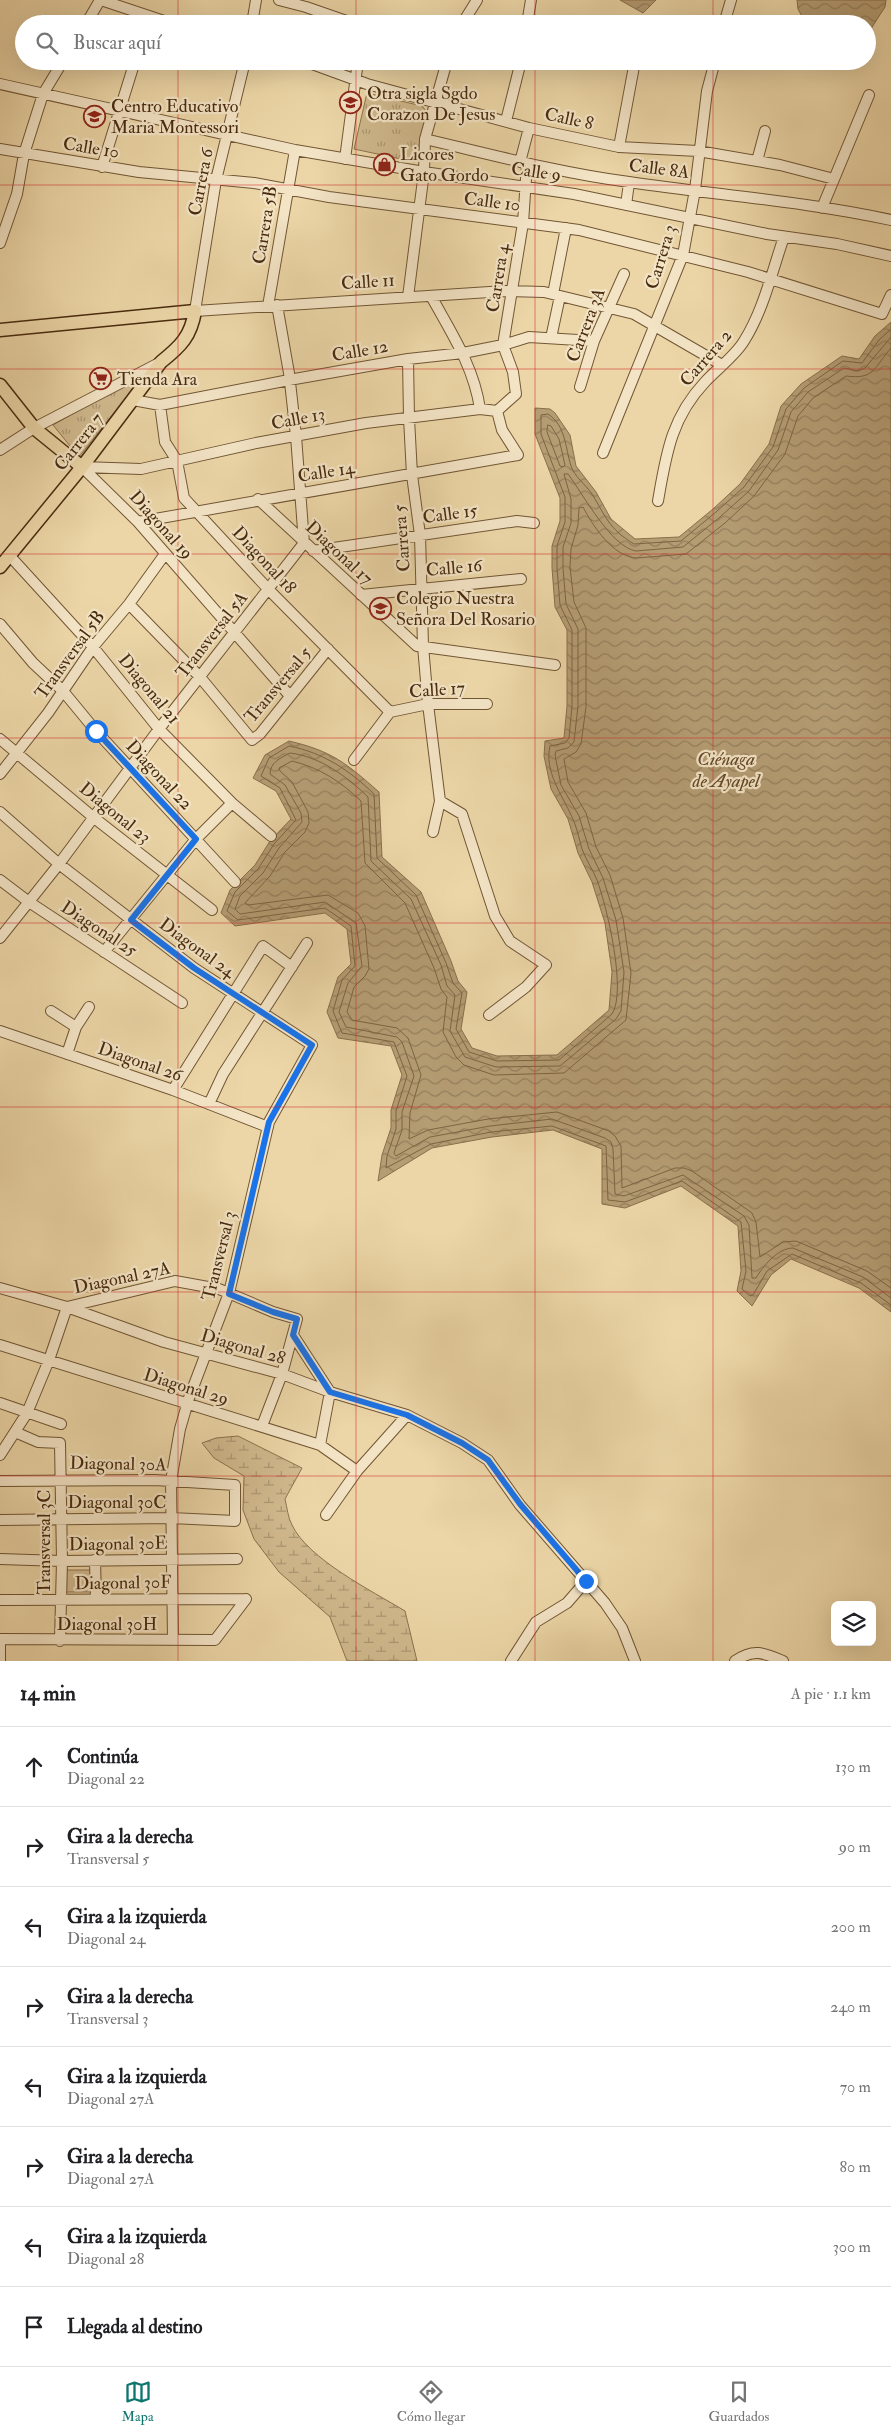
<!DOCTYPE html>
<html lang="es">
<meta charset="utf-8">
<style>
body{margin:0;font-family:"IM FELL Double Pica",serif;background:#f2f2f2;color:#202124}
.controls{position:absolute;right:15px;bottom:15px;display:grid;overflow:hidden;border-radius:8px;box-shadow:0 5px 20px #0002}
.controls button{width:45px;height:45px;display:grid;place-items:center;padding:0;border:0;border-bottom:1px solid #e0e0e0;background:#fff;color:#202124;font:25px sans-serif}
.stop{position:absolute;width:15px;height:15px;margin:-11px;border:4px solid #1a73e8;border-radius:50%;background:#fff}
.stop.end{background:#1a73e8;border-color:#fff;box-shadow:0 1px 5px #0008}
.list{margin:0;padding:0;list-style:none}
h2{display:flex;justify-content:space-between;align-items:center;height:65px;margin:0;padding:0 20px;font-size:21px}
h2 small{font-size:16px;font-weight:400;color:#757577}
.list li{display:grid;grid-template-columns:32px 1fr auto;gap:15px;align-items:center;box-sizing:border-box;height:80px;padding:0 20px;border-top:1px solid #e0e0e0}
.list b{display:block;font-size:19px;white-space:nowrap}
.list p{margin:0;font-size:16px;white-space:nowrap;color:#757577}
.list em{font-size:16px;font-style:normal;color:#757577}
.icon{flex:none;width:28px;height:28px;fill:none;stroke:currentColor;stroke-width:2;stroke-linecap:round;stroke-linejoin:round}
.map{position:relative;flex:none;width:891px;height:1661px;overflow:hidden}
.search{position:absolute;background:#fff;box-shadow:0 5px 20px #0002;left:15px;right:15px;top:15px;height:55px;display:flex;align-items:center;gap:12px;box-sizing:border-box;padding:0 18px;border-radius:28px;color:#757577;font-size:19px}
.sheet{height:705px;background:#fff}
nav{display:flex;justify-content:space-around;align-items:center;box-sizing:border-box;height:70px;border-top:1px solid #e0e0e0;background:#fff;font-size:14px;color:#757577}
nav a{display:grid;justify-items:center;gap:2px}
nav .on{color:#0f766e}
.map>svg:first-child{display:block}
.green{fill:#d0b98d;stroke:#8c724e}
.wetland{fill:url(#wetland-marsh);stroke:#8c724e}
.park{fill:url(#park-tufts);stroke:#8c724e}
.water{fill:url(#water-waves);stroke:#896f4b}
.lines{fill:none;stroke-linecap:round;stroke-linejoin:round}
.shore{stroke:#7e6440;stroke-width:1}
.minor-casing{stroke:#715634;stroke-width:12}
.major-casing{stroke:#482b0e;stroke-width:15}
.minor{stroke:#f3e4c6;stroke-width:10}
.major{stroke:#ecd6a7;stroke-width:12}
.route{stroke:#1a73e8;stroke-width:6}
.grid{fill:none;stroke:#d62828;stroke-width:1;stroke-opacity:0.55}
.labels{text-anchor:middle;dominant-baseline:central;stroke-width:4.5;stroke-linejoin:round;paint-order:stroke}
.poi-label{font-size:18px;fill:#482b0e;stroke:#f3e4c6;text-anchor:start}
.street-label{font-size:18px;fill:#482b0e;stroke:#f3e4c6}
.water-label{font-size:19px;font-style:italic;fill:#634727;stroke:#f3e4c6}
</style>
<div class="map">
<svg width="891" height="1661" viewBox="0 0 891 1661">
<defs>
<pattern id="wetland-marsh" width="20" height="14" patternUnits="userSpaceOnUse" patternTransform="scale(1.25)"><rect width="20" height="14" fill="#d0b98d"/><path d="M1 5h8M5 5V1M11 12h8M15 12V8" fill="none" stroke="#ab9772"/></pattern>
<pattern id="park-tufts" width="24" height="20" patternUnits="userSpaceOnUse" patternTransform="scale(1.25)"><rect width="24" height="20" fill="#d0b98d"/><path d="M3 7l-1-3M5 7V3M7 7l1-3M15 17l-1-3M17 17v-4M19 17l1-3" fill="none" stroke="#ab9772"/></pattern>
<pattern id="water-waves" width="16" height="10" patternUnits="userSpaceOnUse" patternTransform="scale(1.25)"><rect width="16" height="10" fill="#b49c73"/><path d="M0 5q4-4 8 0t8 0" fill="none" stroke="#947f5d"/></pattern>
</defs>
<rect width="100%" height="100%" fill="#ecd6a7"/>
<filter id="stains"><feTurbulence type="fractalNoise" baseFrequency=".004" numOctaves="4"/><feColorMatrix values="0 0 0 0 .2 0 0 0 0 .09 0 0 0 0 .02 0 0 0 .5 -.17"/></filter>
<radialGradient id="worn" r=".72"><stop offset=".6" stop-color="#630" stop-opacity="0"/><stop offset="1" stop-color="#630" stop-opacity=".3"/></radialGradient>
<path class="green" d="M64,1570H94V1592H63Z"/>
<path class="wetland" d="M238,1436L302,1468L285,1499C287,1507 288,1518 292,1525C308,1559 372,1591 405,1611L417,1661H347L330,1617L279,1572L254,1539L243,1510L244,1476L214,1458L202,1443L216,1438Z"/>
<path class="park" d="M367,93L422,106L427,112L415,162L354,149Z
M136,378L139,381L79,457L53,425Z"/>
<path class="water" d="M620,0H656L643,13Z
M797,0H886L885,7L867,35V24H806L798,9Z
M891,322V1312L859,1288L791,1259L771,1275L752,1306L737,1291L741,1271L738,1226L681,1186L625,1208L602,1204V1149L553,1130L492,1137L432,1148L378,1181L382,1155L391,1128V1110L402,1075L391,1046L338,1038L327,1012L338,977L351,964L347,929L325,913L235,926L221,913L230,890L255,865L270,841L291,819L276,791L253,778L265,755L289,741C332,751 346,763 379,792L382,857L421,892L451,961L458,981L467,992L461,1029L472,1048L497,1056L557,1055L609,1010L612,972L605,923L592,882L578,853L568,819L551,789L544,756L545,741L564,738L567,706V630L555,607L552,568V546L560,521V498L535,434V408L550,409L555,413L570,435L576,466L596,492L611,519L635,539L679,537L713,509L740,484L769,444L781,406L801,384L842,356L859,359L875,336Z"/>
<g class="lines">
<path class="shore" d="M891,329L879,340L862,363L843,361L804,388L786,409L773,447L744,487L716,512L681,541L634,544C609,529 606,517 592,494C586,485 574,476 571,466C565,447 566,426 548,414L541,415V434L565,497V522L557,546V568L560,605L572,630V706L569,738L565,743L550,746C544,771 562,795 572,817C577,827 579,839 582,849C586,860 593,870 597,880C607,907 627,991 612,1014L559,1060L497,1061L469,1052L456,1029L462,993L453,983L446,963L416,895L377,858L374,794C349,770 324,753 289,746L269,758L261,776L280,788L296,820L274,844L258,869L235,892L227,911L238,920L325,908L351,926L355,966L342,980L333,1011L342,1033L394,1042L407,1076L396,1111V1129L387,1156L386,1168L431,1144L491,1132L552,1126L606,1146L608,1200L625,1202L682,1181L741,1222L746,1271L742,1289L750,1296L753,1295L767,1271L792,1254L861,1283L891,1305
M891,337L865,368L858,371L844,368L808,392L791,412L778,450L749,491L720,517L683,547L636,551C611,547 583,494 568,474H564L571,499V523L563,547V568L566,604L578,629V706L574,742L568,748L556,751L555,755L561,785L579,816L589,849L603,878L616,920L624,972L621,1011L616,1019L560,1066L496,1067L465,1057L450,1031L455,995L447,986L441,965L411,899L371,861L368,797C346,776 321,757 290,753C280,758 270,763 270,774L285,785L301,813L302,822L279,848L263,873L240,896L235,909L240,914L325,902L356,923L362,966L348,983L339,1012L346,1027L397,1037L402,1042L414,1076L402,1112V1130L394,1153L396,1156L430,1137L490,1126L552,1119L605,1138L611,1142L613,1149L615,1194L624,1196L683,1175L744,1216L749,1225L752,1278H756C763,1266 778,1248 793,1248L863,1277L891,1298
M891,348C874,367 875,380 846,376L813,398L798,416L785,454L754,496L725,523L686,554L637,558C613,557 593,526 583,507L579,508L578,525L571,549L570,567L574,602L586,628V707L581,744L576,752L564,759L568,782L586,813L596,847L610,875L623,918L631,973L626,1020L564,1073L494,1075L464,1065L456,1057L443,1032L447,997L441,989L434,968L405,903L365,863L361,801C340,781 320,768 292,761L279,768L280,771L292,782L308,812L309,823L305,832L285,852L270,876L245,903L248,905L328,895L358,913L365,926L369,969L365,976L354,987L347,1012L352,1020L397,1028L408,1038L421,1075L410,1113L409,1139L428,1130L488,1119L557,1112L609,1131L615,1136L621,1146L622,1188L675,1168H684L692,1171L752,1213L756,1222L760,1257L783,1242L796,1241L867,1271L891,1288
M548,425L551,426L559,439L565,465L563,467L560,466L547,432Z"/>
<defs>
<path id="minor" d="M101,0L173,24
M279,0L306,7L355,24
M86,24L100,0
M252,24L256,0
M462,24L477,0
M527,24L531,0
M724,24L731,0
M245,61L216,180L195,311L505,291L544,292L634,314L722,365
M304,61L367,84L529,128L619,147L698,151L780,165L834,179
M0,84L295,150L424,172L574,194L767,234L837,244L891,256
M506,121L521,61
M425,139C493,155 560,173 629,182C716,195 804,201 891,220
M619,147L635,61
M0,149L139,172L254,183L329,197L579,230L748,272L882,314L891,295
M345,159L358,61
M757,161L765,131
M520,162L529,128
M102,167L135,61
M626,205L629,183
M822,208L869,95
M0,243L17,194L24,154L43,94L63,61
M553,294L566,228
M431,296C451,332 474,367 480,409
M408,297L424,172L425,139L447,61
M268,306L295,150
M551,338L560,296
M408,359L409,418L412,475L420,535L423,646L428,704L440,801L433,832
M580,387L594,341L624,274
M133,400L160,405L289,380L408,359L463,353L503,345L529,337L594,341
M160,405L165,442L177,461L184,498L269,590L390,712
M0,450L34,428L159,363
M603,453L683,255L695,190L707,91L715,61
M82,467L141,469L256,443L366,423L480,409L497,411L516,394L513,372L503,345L523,223L527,164
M82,467L138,522L290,696
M258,499L417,646L555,665
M658,501C666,455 671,418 705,382C717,369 735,356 744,341C764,309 772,271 784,237
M138,522L518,455L502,430L497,411
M313,551L517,521L534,523
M9,555L93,647L159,729L232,803L271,836
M361,595L521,579
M129,604L200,677L252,740L260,734L328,649
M0,624L33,663L63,691L96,731L235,882
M390,712L428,704H487
M0,739L93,817L212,910
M354,760L390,712
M0,774L48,713L93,647L129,604L165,554
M440,801L462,814L495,916L510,941L546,965L526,987L489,1015
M0,812L59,864L194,968L312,1045L269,1122L229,1293L189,1398L180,1429L171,1481L173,1640
M0,880L29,902L182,1003
M0,938L59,864L159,729L304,543L296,436L289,373L277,305
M104,952L196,839L232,803
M51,1011L76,1027
M0,1031L173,1090L268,1127
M67,1054L76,1027L89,1007
M173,1090L263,946L292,967
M209,1104L223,1074L307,943
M0,1288L67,1307L164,1342L282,1374L330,1392L407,1415L462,1443L488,1460L520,1505L605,1603L622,1628L635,1661
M293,1335L330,1392
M0,1345L320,1445L357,1471
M0,1403L61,1424
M15,1432L38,1442L60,1443L62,1561L60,1641
M320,1445L330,1392
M0,1455L27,1413L49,1360L67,1307L175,1281L219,1289L273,1312L297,1319L282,1374L262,1426
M0,1481L155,1480L235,1485V1521L171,1518L0,1520
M326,1515L357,1471L407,1415
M0,1559L62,1561L237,1559
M95,1560L96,1599
M0,1600L246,1599
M0,1639L215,1640L246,1599
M0,1645V1661
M511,1661L536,1622L567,1603L586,1581
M735,1661C754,1648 764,1653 783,1661"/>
<path id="major" d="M0,330L195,311C191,336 181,346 161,362L82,467L0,567
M0,385L34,428L82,467"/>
</defs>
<use href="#minor" class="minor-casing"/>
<use href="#major" class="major-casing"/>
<use href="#minor" class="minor"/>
<use href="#major" class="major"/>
</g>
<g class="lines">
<path class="route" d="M96,731L196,839L131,920L194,968L312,1045L269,1122L229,1294L273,1312L297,1319L293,1335L330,1392L407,1415L462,1443L488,1460L520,1504L586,1581"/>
</g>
<path class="grid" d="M178,0V24M356,0V24M535,0V24M713,0V24M178,61V1661M356,61V1661M535,61V1661M713,61V1661M0,185H891M0,369H891M0,554H891M0,738H891M0,923H891M0,1107H891M0,1292H891M0,1476H891"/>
<defs>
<symbol id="school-ring" viewBox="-11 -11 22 22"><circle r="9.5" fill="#f3e4c6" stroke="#8f2418" stroke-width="1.5"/><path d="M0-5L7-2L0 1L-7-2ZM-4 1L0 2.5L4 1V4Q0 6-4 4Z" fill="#8f2418"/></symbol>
<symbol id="shop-ring" viewBox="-11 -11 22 22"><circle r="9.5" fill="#f3e4c6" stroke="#8f2418" stroke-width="1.5"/><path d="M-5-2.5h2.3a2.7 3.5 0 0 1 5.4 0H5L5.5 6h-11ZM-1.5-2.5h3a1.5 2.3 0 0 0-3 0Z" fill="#8f2418"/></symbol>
<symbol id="supermarket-ring" viewBox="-11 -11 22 22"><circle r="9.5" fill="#f3e4c6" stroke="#8f2418" stroke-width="1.5"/><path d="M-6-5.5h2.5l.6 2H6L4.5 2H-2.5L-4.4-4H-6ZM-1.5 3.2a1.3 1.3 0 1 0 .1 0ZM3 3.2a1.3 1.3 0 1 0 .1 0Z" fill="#8f2418"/></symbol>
</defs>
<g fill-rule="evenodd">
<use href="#school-ring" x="338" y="90" width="25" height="25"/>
<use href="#school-ring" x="82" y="104" width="25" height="25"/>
<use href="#shop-ring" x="372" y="152" width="25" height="25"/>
<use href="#supermarket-ring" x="88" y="366" width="25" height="25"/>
<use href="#school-ring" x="368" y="596" width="25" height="25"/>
</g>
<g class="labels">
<g class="poi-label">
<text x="367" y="93">Otra sigla Sgdo<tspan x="367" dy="21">Corazon De Jesus</tspan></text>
<text x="111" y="106">Centro Educativo<tspan x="111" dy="21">Maria Montessori</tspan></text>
<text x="400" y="154">Licores<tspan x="400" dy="21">Gato Gordo</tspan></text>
<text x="117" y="379">Tienda Ara</text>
<text x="396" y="598">Colegio Nuestra<tspan x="396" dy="21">Señora Del Rosario</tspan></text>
</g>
<g class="street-label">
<text transform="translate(569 119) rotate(12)">Calle 8</text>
<text transform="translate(91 148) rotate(9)">Calle 10</text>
<text transform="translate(659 169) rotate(7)">Calle 8A</text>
<text transform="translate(536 172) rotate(8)">Calle 9</text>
<text transform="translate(201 182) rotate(-79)">Carrera 6</text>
<text transform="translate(492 202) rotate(7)">Calle 10</text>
<text transform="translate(265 225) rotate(-81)">Carrera 5B</text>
<text transform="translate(661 257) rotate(-73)">Carrera 3</text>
<text transform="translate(498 278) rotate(-81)">Carrera 4</text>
<text transform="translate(368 282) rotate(-4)">Calle 11</text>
<text transform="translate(586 325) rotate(-69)">Carrera 3A</text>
<text transform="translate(360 351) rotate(-10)">Calle 12</text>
<text transform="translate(706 358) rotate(-49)">Carrera 2</text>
<text transform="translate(298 419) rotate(-11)">Calle 13</text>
<text transform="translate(79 442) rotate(-52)">Carrera 7</text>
<text transform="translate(326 472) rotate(-9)">Calle 14</text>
<text transform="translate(450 514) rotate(-8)">Calle 15</text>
<text transform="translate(161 525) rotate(48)">Diagonal 19</text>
<text transform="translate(402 538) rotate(-94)">Carrera 5</text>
<text transform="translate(339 553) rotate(43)">Diagonal 17</text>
<text transform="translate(264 560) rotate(47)">Diagonal 18</text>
<text transform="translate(454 568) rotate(-5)">Calle 16</text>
<text transform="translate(212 635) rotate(-52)">Transversal 5A</text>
<text transform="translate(70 655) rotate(-54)">Transversal 5B</text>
<text transform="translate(278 685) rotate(-50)">Transversal 5</text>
<text transform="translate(149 689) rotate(50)">Diagonal 21</text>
<text transform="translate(437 690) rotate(-4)">Calle 17</text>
<text transform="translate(159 775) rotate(47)">Diagonal 22</text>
<text transform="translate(115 813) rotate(39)">Diagonal 23</text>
<text transform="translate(99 929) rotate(33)">Diagonal 25</text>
<text transform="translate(197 948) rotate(36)">Diagonal 24</text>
<text transform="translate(140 1062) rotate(19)">Diagonal 26</text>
<text transform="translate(219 1256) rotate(-76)">Transversal 3</text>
<text transform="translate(122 1278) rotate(-12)">Diagonal 27A</text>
<text transform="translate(243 1347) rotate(16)">Diagonal 28</text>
<text transform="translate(186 1387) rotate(17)">Diagonal 29</text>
<text transform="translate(118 1464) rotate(1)">Diagonal 30A</text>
<text x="117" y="1502">Diagonal 30C</text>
<text transform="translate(44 1542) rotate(-90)">Transversal 3C</text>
<text transform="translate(118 1544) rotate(-1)">Diagonal 30E</text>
<text transform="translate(123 1583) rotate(-1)">Diagonal 30F</text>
<text x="107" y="1624">Diagonal 30H</text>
</g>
<g class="water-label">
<text x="726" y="759">Ciénaga<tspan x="726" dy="22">de Ayapel</tspan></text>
</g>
</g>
<rect width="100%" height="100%" filter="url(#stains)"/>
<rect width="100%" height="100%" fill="url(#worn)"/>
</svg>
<div class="controls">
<button><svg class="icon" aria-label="layers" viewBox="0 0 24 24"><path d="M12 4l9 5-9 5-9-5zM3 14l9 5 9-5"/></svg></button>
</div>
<div class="stop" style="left:96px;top:731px"></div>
<div class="stop end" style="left:586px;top:1581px"></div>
<div class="search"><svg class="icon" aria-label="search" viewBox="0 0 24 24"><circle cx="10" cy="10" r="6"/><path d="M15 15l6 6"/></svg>Buscar aquí</div>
</div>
<section class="sheet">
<h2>14 min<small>A pie · 1.1 km</small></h2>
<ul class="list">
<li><svg class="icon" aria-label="ahead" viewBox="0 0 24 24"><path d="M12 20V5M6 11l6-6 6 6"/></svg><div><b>Continúa</b><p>Diagonal 22</p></div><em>130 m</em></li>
<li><svg class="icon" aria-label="right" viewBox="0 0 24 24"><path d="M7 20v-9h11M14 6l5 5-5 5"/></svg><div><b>Gira a la derecha</b><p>Transversal 5</p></div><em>90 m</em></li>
<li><svg class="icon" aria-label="left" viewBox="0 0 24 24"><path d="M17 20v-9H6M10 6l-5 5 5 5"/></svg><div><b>Gira a la izquierda</b><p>Diagonal 24</p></div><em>200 m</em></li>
<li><svg class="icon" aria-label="right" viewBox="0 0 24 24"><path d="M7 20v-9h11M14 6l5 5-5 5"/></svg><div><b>Gira a la derecha</b><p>Transversal 3</p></div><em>240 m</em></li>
<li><svg class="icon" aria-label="left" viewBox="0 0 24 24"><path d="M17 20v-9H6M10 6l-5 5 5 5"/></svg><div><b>Gira a la izquierda</b><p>Diagonal 27A</p></div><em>70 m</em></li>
<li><svg class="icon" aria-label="right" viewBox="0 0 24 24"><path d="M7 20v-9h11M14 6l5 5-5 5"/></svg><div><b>Gira a la derecha</b><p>Diagonal 27A</p></div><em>80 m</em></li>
<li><svg class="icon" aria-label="left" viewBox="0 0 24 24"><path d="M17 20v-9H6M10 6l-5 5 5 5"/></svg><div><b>Gira a la izquierda</b><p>Diagonal 28</p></div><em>300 m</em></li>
<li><svg class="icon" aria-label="arrive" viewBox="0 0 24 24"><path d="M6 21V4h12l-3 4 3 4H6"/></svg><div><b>Llegada al destino</b></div></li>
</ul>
</section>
<nav>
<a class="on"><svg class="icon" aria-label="map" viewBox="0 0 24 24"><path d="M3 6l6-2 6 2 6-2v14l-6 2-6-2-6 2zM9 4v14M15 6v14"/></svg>Mapa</a>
<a><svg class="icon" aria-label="directions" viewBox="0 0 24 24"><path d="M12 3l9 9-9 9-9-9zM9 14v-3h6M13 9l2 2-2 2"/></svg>Cómo llegar</a>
<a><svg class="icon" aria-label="saved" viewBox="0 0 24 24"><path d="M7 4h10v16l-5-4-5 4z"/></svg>Guardados</a>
</nav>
